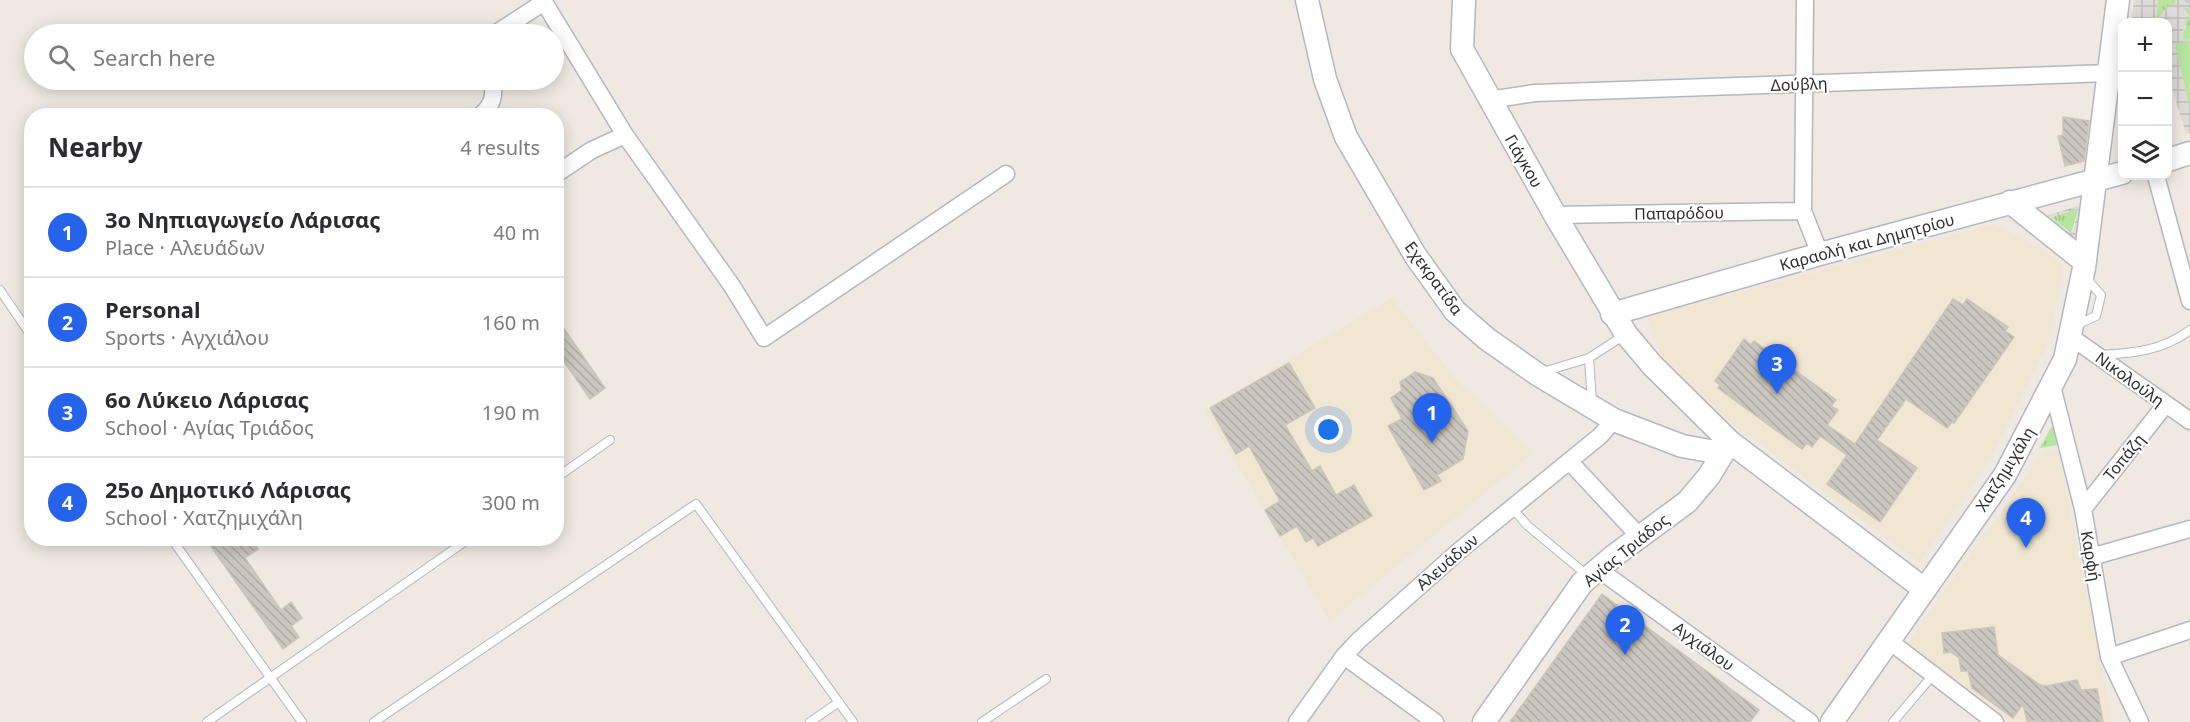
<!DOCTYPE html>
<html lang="en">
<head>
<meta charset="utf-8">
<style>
	:root { --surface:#fff; --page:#f7f7f7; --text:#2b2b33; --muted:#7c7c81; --line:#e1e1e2; --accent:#2563eb }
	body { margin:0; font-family:"Noto Sans",sans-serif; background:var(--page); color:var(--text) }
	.controls { position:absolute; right:18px; top:18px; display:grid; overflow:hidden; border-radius:12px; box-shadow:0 3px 15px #0003 }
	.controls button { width:54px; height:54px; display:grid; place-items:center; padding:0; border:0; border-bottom:2px solid var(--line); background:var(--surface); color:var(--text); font:30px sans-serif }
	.you { position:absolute; left:1329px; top:430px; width:21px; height:21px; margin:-15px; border:4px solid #fff; border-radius:50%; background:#1a73e8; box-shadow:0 0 0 9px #1a73e833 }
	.badge { display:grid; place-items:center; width:39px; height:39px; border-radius:50%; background:var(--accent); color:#fff; font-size:20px; font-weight:700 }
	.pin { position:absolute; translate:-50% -50px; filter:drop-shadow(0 2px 3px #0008) }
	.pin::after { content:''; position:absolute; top:32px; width:21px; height:18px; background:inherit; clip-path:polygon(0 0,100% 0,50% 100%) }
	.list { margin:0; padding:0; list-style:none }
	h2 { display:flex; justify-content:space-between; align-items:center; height:78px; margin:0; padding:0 24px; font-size:26px }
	h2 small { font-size:20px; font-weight:400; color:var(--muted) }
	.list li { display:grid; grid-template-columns:39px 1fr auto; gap:18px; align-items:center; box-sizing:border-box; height:90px; padding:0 24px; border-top:2px solid var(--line) }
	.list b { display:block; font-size:22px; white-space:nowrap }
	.list p { margin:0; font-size:20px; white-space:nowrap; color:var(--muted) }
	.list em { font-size:20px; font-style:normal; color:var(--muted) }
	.icon { flex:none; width:33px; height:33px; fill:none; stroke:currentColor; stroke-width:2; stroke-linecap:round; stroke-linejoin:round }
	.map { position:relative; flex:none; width:2190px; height:722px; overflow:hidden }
	.search { position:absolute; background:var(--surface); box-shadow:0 3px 15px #0003; left:24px; top:24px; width:540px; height:66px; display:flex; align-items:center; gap:15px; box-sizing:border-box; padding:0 21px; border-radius:33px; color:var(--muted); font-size:22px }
	.panel { position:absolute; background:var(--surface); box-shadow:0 3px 15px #0003; left:24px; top:108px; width:540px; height:438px; border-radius:24px }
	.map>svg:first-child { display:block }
	.education { fill:#f0e6d1 }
	.grass { fill:url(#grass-tufts) }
	.park { fill:#b6e59e }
	.plaza { fill:url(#plaza-grid); fill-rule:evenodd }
	.building { fill:url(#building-back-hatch); stroke:#cbc5ba; stroke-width:1.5 }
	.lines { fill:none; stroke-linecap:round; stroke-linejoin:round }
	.lane-casing { stroke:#b4b7c1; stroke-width:10 }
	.street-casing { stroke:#b4b7c1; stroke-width:19 }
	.secondary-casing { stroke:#b4b7c1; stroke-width:25 }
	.path { stroke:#c9c9c9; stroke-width:3; stroke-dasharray:4.5 3; stroke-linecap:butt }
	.lane { stroke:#fff; stroke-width:8 }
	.street { stroke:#fff; stroke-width:16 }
	.secondary { stroke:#fff; stroke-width:22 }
	.labels { text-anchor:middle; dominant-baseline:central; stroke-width:4.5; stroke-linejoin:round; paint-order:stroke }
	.street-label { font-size:16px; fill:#2e2e2e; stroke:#fff }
</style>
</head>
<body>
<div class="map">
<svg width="2190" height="722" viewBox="0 0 2190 722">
	<defs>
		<pattern id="grass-tufts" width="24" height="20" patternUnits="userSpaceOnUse" patternTransform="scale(1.5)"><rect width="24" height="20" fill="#b6e59e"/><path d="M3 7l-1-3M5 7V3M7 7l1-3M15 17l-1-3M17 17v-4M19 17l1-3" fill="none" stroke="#9dc588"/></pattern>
		<pattern id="plaza-grid" width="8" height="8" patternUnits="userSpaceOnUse" patternTransform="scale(1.5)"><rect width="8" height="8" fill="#dfdcd8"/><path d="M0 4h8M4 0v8" fill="none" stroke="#c0bdba"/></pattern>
		<pattern id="building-back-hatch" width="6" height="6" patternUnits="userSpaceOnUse" patternTransform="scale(1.5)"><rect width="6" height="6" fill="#cbc7bf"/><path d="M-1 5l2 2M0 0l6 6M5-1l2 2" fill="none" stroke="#afaba4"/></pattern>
	</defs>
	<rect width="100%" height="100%" fill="#efe9e1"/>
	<path class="education" d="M1994 224 2038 246 2059 261 2063 269 2049 342 1987 464 1920 563 1726 419 1661 355 1647 317Z
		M1392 298 1456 380 1533 453 1330 621 1205 410Z
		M2058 450 2112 722H2010L1907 644 2043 452Z"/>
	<path class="grass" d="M2158 0H2175V5L2165 9 2156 22Z
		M2182 6 2190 9V39L2183 41 2182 34 2186 27Z
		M2075 209 2078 211 2071 233 2051 217Z
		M2051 427 2056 429 2059 445 2040 448Z"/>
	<path class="park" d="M2190 41V102H2188L2175 44Z"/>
	<path class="plaza" d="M2134 0H2158L2156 22H2131Z
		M2175 0H2190V9L2182 7 2189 14 2182 34 2183 40 2190 39V41L2175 44 2188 102H2190V133L2186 134 2171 85 2168 83V22H2156L2168 5 2175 4Z
		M2078 206 2081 207 2075 238 2045 216ZM2076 209 2078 211 2073 232 2070 233 2051 218Z"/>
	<path class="building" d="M2063 117 2089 121 2084 161 2065 166 2058 136 2063 135Z
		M1953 299 1963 305 1967 299 2008 327 2005 331 2014 337 1954 423 1952 422 1947 428 1906 399 1877 440 1917 468 1880 522 1827 484 1847 455 1820 436 1812 447 1807 443 1802 449 1718 388 1720 385 1715 381 1744 339 1751 345 1754 341 1836 400 1831 406 1838 410 1827 425 1855 444Z
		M556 317 605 388 590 399 556 350Z
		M1289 363 1315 408 1285 425 1312 471 1320 466 1336 495 1354 485 1372 516 1318 546 1313 538 1306 542 1297 526 1280 536 1265 510 1280 501 1249 446 1236 454 1210 408Z
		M1415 372 1433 378 1468 431 1463 459 1437 475 1441 481 1424 490 1388 426 1402 419 1391 398 1402 390 1400 382Z
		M205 538H250L258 549 245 558 281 610 291 602 302 618 291 626 299 637 283 649Z
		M1602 594 1759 710 1750 722H1510Z
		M1994 627 1998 655 2040 685 2047 686 2077 680 2081 690 2097 689 2103 722 2027 721 2023 704 2013 718 1972 688 1968 671H1961L1959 658 1951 652 1944 653 1942 633Z"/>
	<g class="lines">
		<g class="lane-casing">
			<path id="lane" d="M0 290 32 337
				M2074 326 2096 316 2101 295 2086 278
				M2100 355C2134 353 2162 351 2190 330
				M1589 358 1592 403
				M1543 372 1589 358 1626 334
				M556 478 610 440
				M1512 508 1528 526 1587 575
				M171 538 302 722
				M207 722 470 538
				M374 722 696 504 853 722
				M810 722 839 702
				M982 722 1046 679
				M1893 722 1933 675"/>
		</g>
		<g class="street-casing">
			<path id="street" d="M1805 0 1803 211 1820 254
				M495 34 544 2 625 135 732 286 764 338 1006 174
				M1489 100 1535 93 2110 73
				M480 116C493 105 495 96 492 80
				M556 174 592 150 625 135
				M2156 176 2190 301
				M1555 215 1803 211
				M2071 337 2190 421
				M2052 386 2083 509 2109 657 2140 722
				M1569 461 1640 537
				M2083 509 2166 404
				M2091 557 2190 529
				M1598 569 1810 722
				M1888 640 1995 722
				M1344 656 1435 722
				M2109 657 2190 630
				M1297 722 1344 656 1358 641 1459 551 1600 436 1614 420"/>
		</g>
		<g class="secondary-casing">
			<path id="secondary" d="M1307 0 1325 79 1346 137 1415 255 1455 311 1487 339 1537 374 1614 420 1682 446 1721 453
				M1464 0 1462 49 1555 215 1626 334 1652 365 1730 442 1924 589
				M2168 160 2190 153
				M2010 202 2085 262
				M1612 314 1820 254 2122 173
				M1484 722 1582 583 1615 555 1687 502 1709 476 1729 443
				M1832 722 2005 475 2065 359 2084 268 2118 0"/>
		</g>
		<path class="path" d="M2185 0 2190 2"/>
		<use href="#lane" class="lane"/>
		<use href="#street" class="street"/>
		<use href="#secondary" class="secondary"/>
	</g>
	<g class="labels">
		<g class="street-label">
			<text transform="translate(1799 84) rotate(-2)">Δούβλη</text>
			<text transform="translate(1524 161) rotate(60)">Γιάγκου</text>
			<text transform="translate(1679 213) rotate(-1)">Παπαρόδου</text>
			<text transform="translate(1867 242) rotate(-15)">Καραολή και Δημητρίου</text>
			<text transform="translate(1434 278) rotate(54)">Εχεκρατίδα</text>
			<text transform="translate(2130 379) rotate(36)">Νικολούλη</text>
			<text transform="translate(2124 457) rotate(-51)">Τοπάζη</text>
			<text transform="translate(2005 469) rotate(-58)">Χατζημιχάλη</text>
			<text transform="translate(1626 550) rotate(-39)">Αγίας Τριάδος</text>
			<text transform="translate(2091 556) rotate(80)">Καρφή</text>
			<text transform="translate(1447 562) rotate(-41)">Αλευάδων</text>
			<text transform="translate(1704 646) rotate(36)">Αγχιάλου</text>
		</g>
	</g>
</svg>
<div class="controls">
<button>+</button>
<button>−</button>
<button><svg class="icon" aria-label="layers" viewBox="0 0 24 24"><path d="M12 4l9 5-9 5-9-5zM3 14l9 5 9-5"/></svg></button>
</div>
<div class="you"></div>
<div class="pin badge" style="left:1432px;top:443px">1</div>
<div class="pin badge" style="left:1625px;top:655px">2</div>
<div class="pin badge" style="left:1777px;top:394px">3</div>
<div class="pin badge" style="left:2026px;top:548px">4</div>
<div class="search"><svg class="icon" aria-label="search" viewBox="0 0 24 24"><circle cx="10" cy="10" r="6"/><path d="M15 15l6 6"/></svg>Search here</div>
<section class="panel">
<h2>Nearby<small>4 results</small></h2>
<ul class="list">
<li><span class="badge">1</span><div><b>3o Νηπιαγωγείο Λάρισας</b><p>Place · Αλευάδων</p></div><em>40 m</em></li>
<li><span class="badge">2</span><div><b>Personal</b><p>Sports · Αγχιάλου</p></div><em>160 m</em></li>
<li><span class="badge">3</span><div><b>6ο Λύκειο Λάρισας</b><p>School · Αγίας Τριάδος</p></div><em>190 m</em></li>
<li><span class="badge">4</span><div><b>25ο Δημοτικό Λάρισας</b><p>School · Χατζημιχάλη</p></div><em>300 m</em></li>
</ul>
</section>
</div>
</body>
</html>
